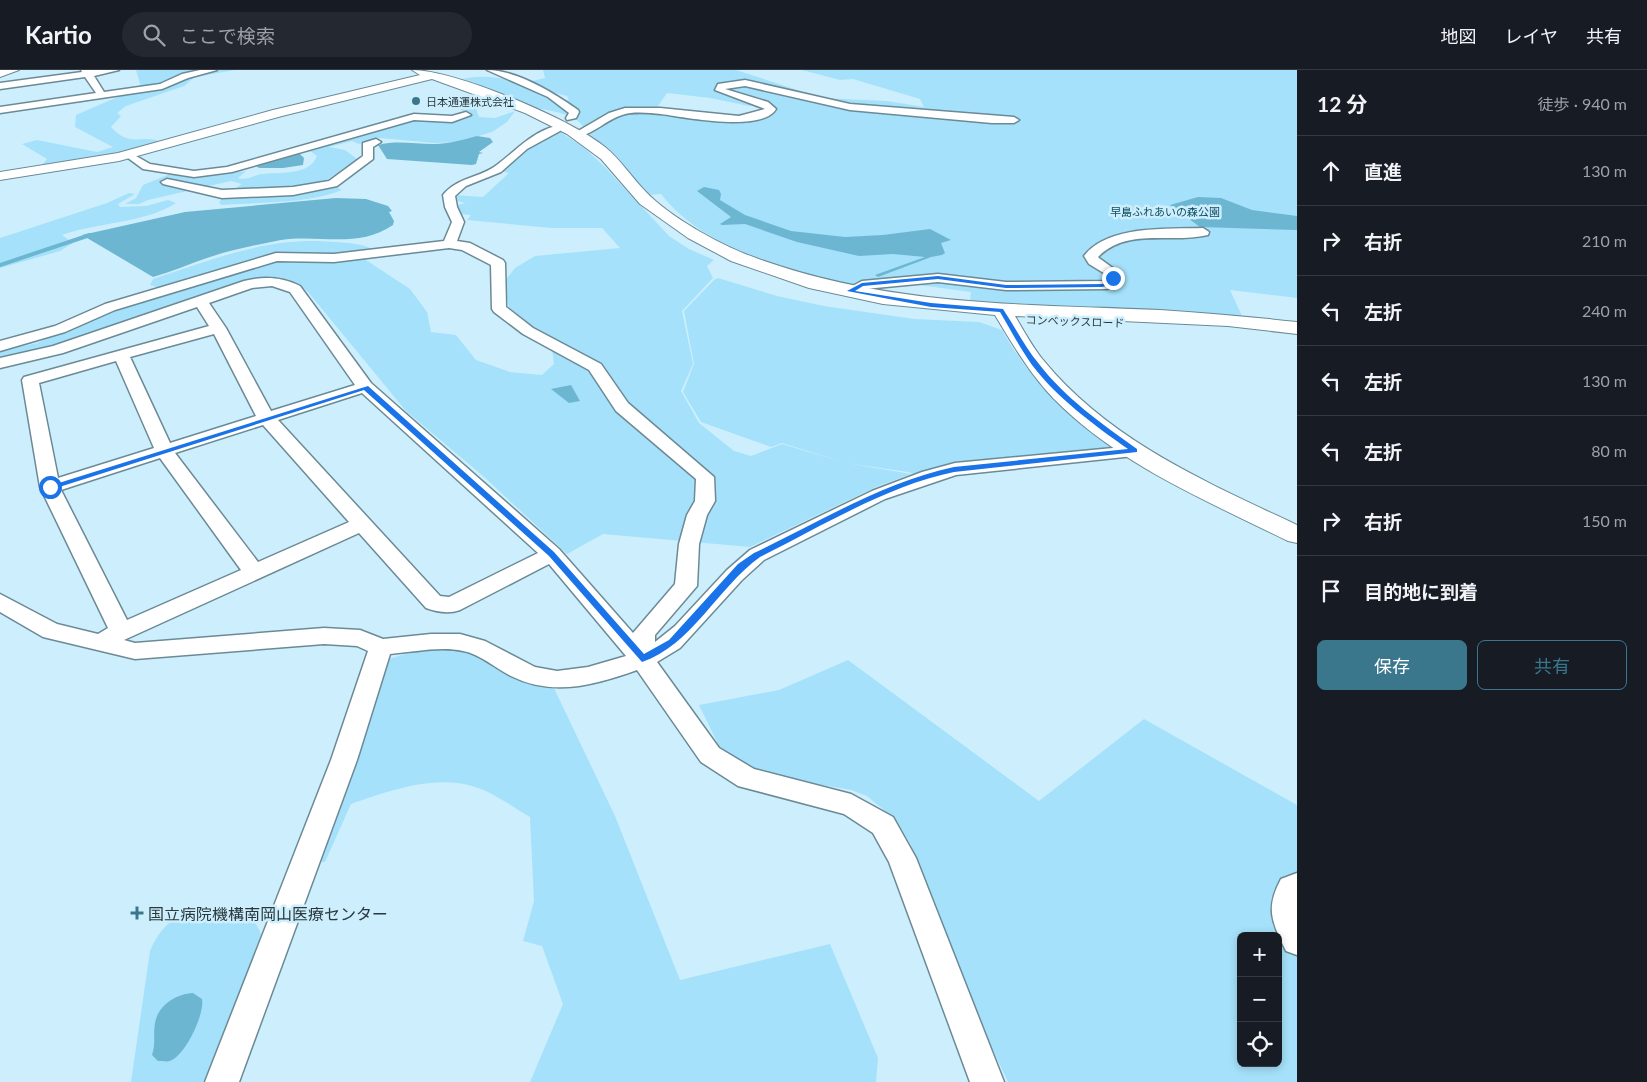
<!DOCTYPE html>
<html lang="ja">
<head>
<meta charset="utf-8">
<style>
	:root { --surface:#171b24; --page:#242831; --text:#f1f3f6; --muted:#9ea1a6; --line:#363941; --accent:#3a778d }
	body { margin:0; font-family:Lato,"Noto Sans JP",sans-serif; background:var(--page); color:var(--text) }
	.controls { position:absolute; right:15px; bottom:15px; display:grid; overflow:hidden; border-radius:8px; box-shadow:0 2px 8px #0003 }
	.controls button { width:45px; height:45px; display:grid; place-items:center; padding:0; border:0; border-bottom:1px solid var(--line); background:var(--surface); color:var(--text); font:25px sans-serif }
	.stop { position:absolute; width:15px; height:15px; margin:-11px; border:4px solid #1a73e8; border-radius:50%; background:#fff }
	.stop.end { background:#1a73e8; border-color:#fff; box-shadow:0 1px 5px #0008 }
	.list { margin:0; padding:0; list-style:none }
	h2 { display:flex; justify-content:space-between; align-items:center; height:65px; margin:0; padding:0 20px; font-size:21px }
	h2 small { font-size:16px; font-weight:400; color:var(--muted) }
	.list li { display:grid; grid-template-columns:32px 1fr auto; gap:15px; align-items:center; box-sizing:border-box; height:70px; padding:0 20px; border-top:1px solid var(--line) }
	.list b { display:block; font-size:19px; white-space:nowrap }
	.list em { font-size:16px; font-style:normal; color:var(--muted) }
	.actions { display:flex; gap:10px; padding:15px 20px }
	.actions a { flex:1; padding:11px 0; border:1px solid var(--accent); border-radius:8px; text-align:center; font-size:18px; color:var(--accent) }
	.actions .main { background:var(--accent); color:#fff }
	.icon { flex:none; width:28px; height:28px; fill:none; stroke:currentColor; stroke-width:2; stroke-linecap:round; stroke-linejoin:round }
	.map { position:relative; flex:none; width:1297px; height:1012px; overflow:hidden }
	header { display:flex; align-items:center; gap:30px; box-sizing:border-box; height:70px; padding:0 25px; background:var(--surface); border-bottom:1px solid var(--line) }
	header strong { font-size:24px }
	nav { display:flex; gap:28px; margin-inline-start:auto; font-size:18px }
	.search { width:350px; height:45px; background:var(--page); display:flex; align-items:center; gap:12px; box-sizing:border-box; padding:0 18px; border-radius:28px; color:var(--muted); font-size:19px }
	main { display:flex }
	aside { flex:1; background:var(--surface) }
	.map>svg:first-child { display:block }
	.green { fill:#a5e1fa; fill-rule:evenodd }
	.water { fill:#6db6d2 }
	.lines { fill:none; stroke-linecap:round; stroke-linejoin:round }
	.stream { stroke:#6db6d2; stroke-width:4 }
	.minor-casing { stroke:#6b8a96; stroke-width:3 }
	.tertiary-casing { stroke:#6b8a96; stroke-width:2 }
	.minor { fill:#fff; fill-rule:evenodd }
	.tertiary { fill:#fff; fill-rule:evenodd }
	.route { fill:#1a73e8 }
	.poi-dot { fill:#3a778d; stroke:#cdeffd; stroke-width:2 }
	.labels { text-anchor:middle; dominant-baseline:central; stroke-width:5; stroke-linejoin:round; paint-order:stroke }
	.far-poi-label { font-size:11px; fill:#2a383d; stroke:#cdeffd; text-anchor:start }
	.far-park-label { font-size:11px; fill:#0f4d61; stroke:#cdeffd }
	.far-street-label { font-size:11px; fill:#2a383d; stroke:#cdeffd }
	.near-poi-label { font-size:16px; fill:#2a383d; stroke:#cdeffd; text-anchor:start }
</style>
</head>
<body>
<header>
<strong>Kartio</strong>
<div class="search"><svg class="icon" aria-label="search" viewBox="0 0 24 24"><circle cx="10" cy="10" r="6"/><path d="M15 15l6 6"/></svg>ここで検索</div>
<nav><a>地図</a><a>レイヤ</a><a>共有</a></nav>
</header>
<main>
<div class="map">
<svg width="1297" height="1012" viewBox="0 0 1297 1012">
	<rect width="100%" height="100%" fill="#cdeffd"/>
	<path class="green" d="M136 0H235L195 7 184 16 126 36 117 43 121 46 111 57C131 79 141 63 161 72 121 83 83 92 42 95L47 89 22 74 37 70 97 82 113 77 75 57 76 45 141 17Z
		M543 0H736L822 28 887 31 924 37 920 29 853 9 840 10 802 0H1297V228L1230 220 1242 246 970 232 971 222 919 215 874 216 868 219C799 203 707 183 661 124L647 125 586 65 611 48 632 43 733 50 737 44 757 41 761 37 755 35 749 36 710 28 667 23 656 39C641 37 623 37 608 44 598 48 595 55 584 58 576 42 543 40 527 36 503 29 480 19 457 11 486 0 532 12 555 33L569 30 567 26 544 20 532 11 545 8Z
		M474 32 477 36V42L479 47 495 48 515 41 507 52 492 62 459 72 434 73 380 68 359 74 352 71 329 77 345 80 357 89 325 111 342 120C308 134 259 132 222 135L219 133 223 126 242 114 231 111 148 130 139 134H125L136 128 143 115 170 104 208 106 246 101 238 108C247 111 253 105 262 104 278 102 310 106 317 86L310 81 311 76 412 48 453 50 466 47 467 43 459 39Z
		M557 60 582 76 604 96 669 166 689 179 714 190 707 196 713 208 682 241 693 294 681 321 699 353 734 381 751 386 782 374 846 393 911 404 876 417 750 477 603 464 567 484 483 406 406 341 308 222C284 201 266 206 237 214L53 277 0 289V281L37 273 160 218 150 215 153 209C214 189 268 166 335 172 347 173 361 173 372 179L366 190 410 219 427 242 431 262 456 265 476 290 510 302 542 305 554 294 551 271 509 238 504 212 515 198 535 186 620 178 602 158H551L467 150 471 145 459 144 455 136 465 133 455 130 454 125 483 127 509 103 499 101 529 76 544 72 542 70Z
		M129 123 135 124 118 134 120 137 146 136 168 130 176 133C143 154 98 152 62 165L73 173 60 181 0 198V168L107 133Z
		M718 208 777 226 824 236 914 249 979 252 1002 260C1029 310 1070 346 1116 378L947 397 914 404 908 402 846 393 782 373 771 377 701 352 683 322 694 294 684 241 714 210Z
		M445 578 462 580 552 614 615 746 680 910 830 874 878 988 876 1012H530L563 934 542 876 523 871 534 831 530 747C513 737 494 723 475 717 435 704 389 721 351 734L325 792H315L389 589 415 581Z
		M848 590 1039 731 1144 649 1297 735V1012H1008L986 965 910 773 897 751 867 726 851 720 787 709 757 700 720 678 699 635 779 620ZM1241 866H1278V993H1241Z
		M222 837C247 842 257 848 264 873L213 1003 202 1012H131L150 881C165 846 187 839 222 837Z"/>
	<path class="water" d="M477 66 490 68 493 72 479 82 483 83 479 84 476 94 472 95 387 89 378 75C397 70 414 74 434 74 449 74 462 70 477 66Z
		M299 83 304 88 303 95 283 98H259L256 96Z
		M704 117 719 120 721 124 720 130 745 145 791 161 845 167 883 165 930 159 951 170 941 173 945 183 942 185 931 187 878 207 875 205 925 187 893 184 859 186 797 172 745 154 722 155 720 154 731 147 697 121Z
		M1198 127 1221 128 1252 140 1297 146V160L1200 157 1170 135Z
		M336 128 366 129 388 136 392 141 389 142 394 151 393 155C358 179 319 164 281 170 256 175 230 180 207 188 189 194 171 202 153 207L82 165 185 142Z
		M571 315 580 331 569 333 551 319Z
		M193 923 202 929C205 944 185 986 170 991 167 992 161 991 158 991L152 985C156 973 153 965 155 953 158 935 176 924 193 923Z"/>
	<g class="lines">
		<path class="stream" d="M0 195 90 165"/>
		<g class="minor-casing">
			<path id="minor" d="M81 0H119L94 6 104 22 160 14 182 4 200 0H217L188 8 162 19 0 43V37L96 23 85 7 0 19V13L82 2Z
				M487 0C516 0 554 23 578 40L579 42 576 48 567 50 566 48 569 43 548 27Z
				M745 10 850 34 1014 47 1019 50 1014 53H992L850 40 745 16 725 19 768 32 776 39C762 63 684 47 661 44 649 43 634 41 622 45 606 50 595 63 578 67L573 64 609 43 625 38H660L739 46 765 39 715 20 718 14Z
				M466 42 471 45 452 52 414 50 232 102 194 107 143 99 124 85 129 82 150 94 194 101 227 97 414 44 452 46Z
				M556 56 560 57V61L527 79 501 102 466 116 455 126 457 137 464 152 457 171 470 173 503 190 505 193 506 237 533 258 601 294 628 333 714 407 715 431 707 445 699 474 697 516 655 565V572L675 556 727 500 750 480 872 421 922 402 955 393 1134 376 1140 377 1143 381 1140 385 1134 386 956 405 885 429 764 490 742 510 680 578 657 592 719 678 754 699 851 724 893 747 916 788 1004 1012H970L889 792 873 763 844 744 738 716 701 692 637 600C595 615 553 627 511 606 495 598 480 584 463 581 440 576 414 582 390 584L357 690 239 1012H205L331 690 368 581 357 576 324 574 135 589 43 567 0 542V524L57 554 98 564 108 558 40 417 22 310 24 307 209 256 197 237 63 283 0 298V288L53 276 244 211C264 206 282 207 300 216L371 313 559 479 633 563 675 514 679 474 687 445 695 431 696 409 616 341 589 300 523 264 494 242 492 239 491 195 462 180 449 178 334 192 277 191 115 240 65 262 0 281V271L55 256 105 234 276 183 334 184 444 171 452 152 445 137 443 125C457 108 477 108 494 97 514 83 531 62 556 56ZM272 216 290 222 355 315 271 341 226 258 209 233 252 218ZM214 264 256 346 170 373 130 287ZM116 291 154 378 58 408 39 313ZM362 323 538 483 449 527 440 526 278 350ZM263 355 349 452 258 492 175 383ZM160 388 241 500 127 550 61 420ZM359 463 426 538C437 542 449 544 460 540L549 494 626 586 588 597 557 601 535 597 485 571 460 564H431L383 569 360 560 324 558 135 573 124 570Z
				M376 69 381 72 373 77V89L337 116 293 125 222 128 163 114 161 112 167 109 222 120 293 117 329 111 363 86V73Z
				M1203 158 1209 162 1208 165C1172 174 1127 157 1098 187L1099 188 1121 204 1116 215 1107 219 1006 220 938 212 865 219 850 225 843 221 862 211 938 204 1006 212 1104 211 1107 205 1089 194 1084 186C1107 155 1168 159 1203 158Z
				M1297 803V885L1286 881C1272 852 1265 839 1281 809Z"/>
		</g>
		<g class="tertiary-casing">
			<path id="tertiary" d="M0 0H19L0 7Z
				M412 0C455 0 571 49 605 77 621 90 632 108 646 122 671 148 722 176 756 188 888 236 1021 234 1160 240 1206 243 1251 247 1297 252V264L1228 256 1015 246C1024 261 1033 278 1044 291 1110 371 1206 412 1297 455V473L1288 471C1207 431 1118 394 1054 329 1030 304 1013 275 995 245L883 234 809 218 731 191 688 168 640 134 601 89 567 64 525 43 432 9 282 46 119 91 0 110V102L118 83 273 40 420 5Z"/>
		</g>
		<use href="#minor" class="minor"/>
		<use href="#tertiary" class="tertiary"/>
	</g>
	<path class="route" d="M938 206 1006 215 1102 214 1109 211 1111 206H1115L1113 214 1102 217 1006 218 938 209 863 216 855 221 931 233 1003 239C1015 257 1025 277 1039 294 1065 328 1102 354 1137 379V382L954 402C889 415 820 457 760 487 719 516 691 576 642 592L549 486 364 320 53 419 46 417 368 316 554 482 644 584 669 570 738 494 754 483C819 452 884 412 954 397L1128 379C1094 355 1057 328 1032 295 1020 278 1010 259 1000 242L931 237 847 221 862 213Z"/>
	<g class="poi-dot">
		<circle cx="416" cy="31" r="5"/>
		<path d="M134.5 835.5h5v5h5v5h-5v5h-5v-5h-5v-5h5z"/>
	</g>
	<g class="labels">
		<g class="far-poi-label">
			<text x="426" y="31">日本通運株式会社</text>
		</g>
		<g class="far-park-label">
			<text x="1165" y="141">早島ふれあいの森公園</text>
		</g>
		<g class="far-street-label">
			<text transform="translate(1075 251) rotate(2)">コンベックスロード</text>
		</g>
		<g class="near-poi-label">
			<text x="148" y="843">国立病院機構南岡山医療センター</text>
		</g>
	</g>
</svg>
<div class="controls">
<button>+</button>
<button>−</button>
<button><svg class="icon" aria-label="locate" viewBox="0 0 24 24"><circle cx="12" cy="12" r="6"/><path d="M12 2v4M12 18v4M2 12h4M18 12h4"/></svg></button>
</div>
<div class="stop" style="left:50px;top:417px"></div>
<div class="stop end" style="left:1113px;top:208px"></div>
</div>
<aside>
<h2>12 分<small>徒歩 · 940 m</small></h2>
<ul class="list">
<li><svg class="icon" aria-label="ahead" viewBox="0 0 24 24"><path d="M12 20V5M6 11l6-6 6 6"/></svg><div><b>直進</b></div><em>130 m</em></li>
<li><svg class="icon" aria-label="right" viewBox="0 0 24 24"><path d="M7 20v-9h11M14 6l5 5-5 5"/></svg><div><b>右折</b></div><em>210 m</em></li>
<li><svg class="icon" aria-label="left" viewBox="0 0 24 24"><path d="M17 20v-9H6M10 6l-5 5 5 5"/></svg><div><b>左折</b></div><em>240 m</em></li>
<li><svg class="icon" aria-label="left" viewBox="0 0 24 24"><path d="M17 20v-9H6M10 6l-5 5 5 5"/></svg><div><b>左折</b></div><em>130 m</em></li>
<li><svg class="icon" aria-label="left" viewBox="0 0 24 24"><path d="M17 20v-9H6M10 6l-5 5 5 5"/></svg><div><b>左折</b></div><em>80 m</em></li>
<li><svg class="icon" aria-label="right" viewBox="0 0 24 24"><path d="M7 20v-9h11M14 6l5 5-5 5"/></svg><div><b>右折</b></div><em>150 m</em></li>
<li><svg class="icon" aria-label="arrive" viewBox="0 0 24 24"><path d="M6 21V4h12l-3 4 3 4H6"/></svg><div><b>目的地に到着</b></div></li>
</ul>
<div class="actions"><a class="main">保存</a><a>共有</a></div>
</aside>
</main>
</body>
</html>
